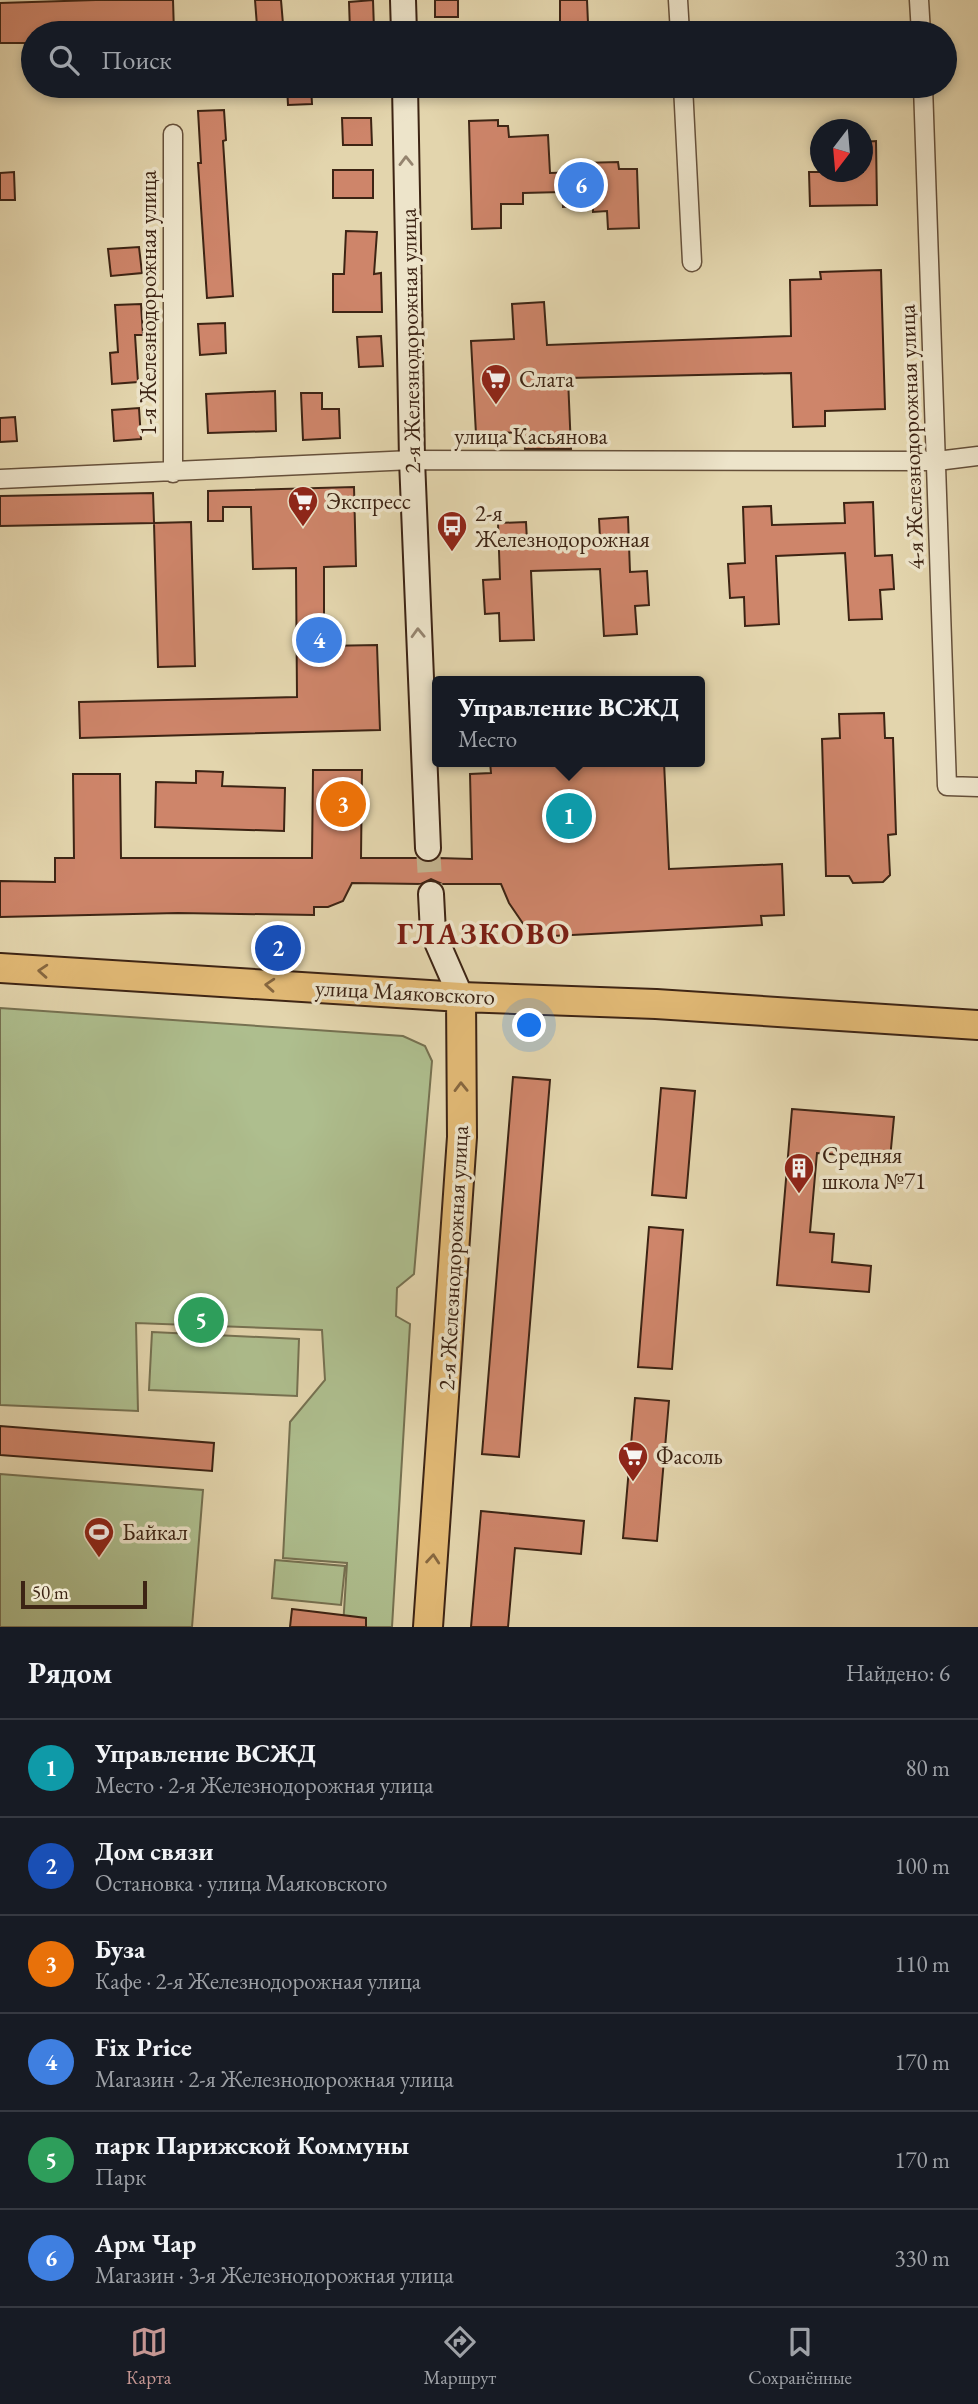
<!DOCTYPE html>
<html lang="ru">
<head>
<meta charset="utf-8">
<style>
	:root { --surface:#171b24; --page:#20242c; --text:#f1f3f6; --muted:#9ea1a6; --line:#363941; --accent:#c59692 }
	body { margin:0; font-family:"EB Garamond",serif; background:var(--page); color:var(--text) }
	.compass { position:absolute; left:810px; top:119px; width:63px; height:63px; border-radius:50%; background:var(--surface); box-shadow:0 4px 10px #0003; rotate:196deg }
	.scale { position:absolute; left:21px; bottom:18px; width:126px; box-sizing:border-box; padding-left:7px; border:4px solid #3d2414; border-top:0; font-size:19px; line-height:24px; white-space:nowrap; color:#3d2414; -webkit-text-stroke:5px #ede4ca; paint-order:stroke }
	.you { position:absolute; left:530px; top:1026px; width:24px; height:24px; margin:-18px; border:5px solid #fff; border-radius:50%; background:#1a73e8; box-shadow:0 0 0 10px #1a73e833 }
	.badge { display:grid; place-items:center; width:46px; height:46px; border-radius:50%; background:var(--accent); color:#fff; font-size:23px; font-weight:700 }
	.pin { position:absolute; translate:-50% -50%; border:4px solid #fff; box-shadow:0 2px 7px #0006 }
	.popup { position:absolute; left:432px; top:676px; width:273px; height:91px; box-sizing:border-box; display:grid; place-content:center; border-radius:7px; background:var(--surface); filter:drop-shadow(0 2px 5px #0005); font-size:23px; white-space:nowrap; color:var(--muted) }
	.popup b { font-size:26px; color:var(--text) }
	.popup::after { content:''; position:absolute; left:50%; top:100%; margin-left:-14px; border:14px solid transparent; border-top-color:var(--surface) }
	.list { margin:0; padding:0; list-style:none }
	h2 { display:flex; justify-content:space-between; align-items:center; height:91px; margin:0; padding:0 28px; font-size:30px }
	h2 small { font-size:23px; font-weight:400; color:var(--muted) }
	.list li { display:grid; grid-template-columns:46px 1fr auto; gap:21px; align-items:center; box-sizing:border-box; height:98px; padding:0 28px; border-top:2px solid var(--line) }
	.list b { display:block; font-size:26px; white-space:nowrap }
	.list p { margin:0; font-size:23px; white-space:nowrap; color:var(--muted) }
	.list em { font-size:23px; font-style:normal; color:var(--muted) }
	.icon { flex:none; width:38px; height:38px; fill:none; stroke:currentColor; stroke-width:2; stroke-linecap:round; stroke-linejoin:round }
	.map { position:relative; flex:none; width:978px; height:1627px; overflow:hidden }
	.search { position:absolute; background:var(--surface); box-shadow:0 4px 10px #0003; left:21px; right:21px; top:21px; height:77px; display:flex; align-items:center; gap:18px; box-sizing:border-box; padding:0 24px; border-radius:38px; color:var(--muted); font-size:26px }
	.sheet { height:679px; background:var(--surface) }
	nav { display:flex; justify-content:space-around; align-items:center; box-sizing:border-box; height:98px; border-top:2px solid var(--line); background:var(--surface); font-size:19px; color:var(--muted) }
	nav a { display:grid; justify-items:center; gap:4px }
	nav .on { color:var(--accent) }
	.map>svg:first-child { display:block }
	.green { fill:#aebe8e; stroke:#767151; stroke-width:2 }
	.building { fill:#ce856a; stroke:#3d2414; stroke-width:2 }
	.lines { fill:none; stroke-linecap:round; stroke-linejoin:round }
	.secondary-tunnel { stroke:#c2b28e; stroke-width:24; stroke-dasharray:24 12; stroke-linecap:butt }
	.street-casing { stroke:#66503a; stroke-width:21 }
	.secondary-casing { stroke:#3d2414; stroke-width:28 }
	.primary-casing { stroke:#3d2414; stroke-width:32 }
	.street { stroke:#ede4ca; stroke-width:18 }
	.secondary { stroke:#ede4ca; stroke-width:24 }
	.primary { stroke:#e2ba76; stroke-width:28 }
	.oneway { stroke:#95846f }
	.oneway2 { stroke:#876840 }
	.labels { text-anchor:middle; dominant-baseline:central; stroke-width:7; stroke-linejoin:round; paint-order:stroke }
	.street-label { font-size:23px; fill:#3d2414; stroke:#ede4ca }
	.poi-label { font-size:23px; fill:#3d2414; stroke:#ede4ca; text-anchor:start }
	.district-label { font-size:30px; font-weight:bold; letter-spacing:2px; fill:#7a1f14; stroke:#ede4ca }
</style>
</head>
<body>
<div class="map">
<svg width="978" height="1627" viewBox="0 0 978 1627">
	<rect width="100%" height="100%" fill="#e3d5ad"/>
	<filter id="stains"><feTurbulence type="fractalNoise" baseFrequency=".00286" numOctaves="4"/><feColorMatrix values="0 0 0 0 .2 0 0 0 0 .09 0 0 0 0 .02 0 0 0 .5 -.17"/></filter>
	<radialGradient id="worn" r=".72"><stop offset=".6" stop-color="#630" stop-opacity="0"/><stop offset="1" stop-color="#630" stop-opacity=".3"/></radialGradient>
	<path class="green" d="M0 1008 403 1036 425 1046 432 1061 414 1274 397 1288 396 1316 410 1324 392 1627H343L347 1563 283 1558 290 1422 325 1380 322 1330 136 1323 138 1411 0 1405Z
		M152 1332 299 1339 297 1396 149 1390Z
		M0 1474 203 1490 192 1627H0Z
		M275 1560 345 1566 341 1605 272 1598Z"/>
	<path class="building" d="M96 0H173L174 33H33V43H0V3Z
		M255 0H281L283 24 257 26Z
		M373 0 374 30 350 31 349 2Z
		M435 0H458V17H435Z
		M560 0H587L588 23H560Z
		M287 86H311L312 104 288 105Z
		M224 110 226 140 223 141 233 296 207 298 198 163H201L198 111Z
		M342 118H371L372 145H343Z
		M498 120V126H508L509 137 548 135 550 173 582 172 581 163 618 162 619 169H637L639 228 608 229 607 211 593 212V205L563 207 562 192 523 193V204H501V228L472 229 469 121Z
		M876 141 877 205 810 206 809 172H863V142Z
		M333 170H373V198H333Z
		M14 172 15 200H0V173Z
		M346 231 377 232 374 274 381 273 382 312H333V274H344Z
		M139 247 142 273 111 276 108 249Z
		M881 270 885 409 825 411V426L793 427 791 373 568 378 571 449H525L524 432 476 434 471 341 514 339 512 304 544 302 547 345 791 336 790 280 821 279 820 272Z
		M141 304 143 335H135L138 382 112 384 110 353 118 352 115 305Z
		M225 323 226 353 200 355 198 324Z
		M381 336 383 366 359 367 357 337Z
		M275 391 276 431 208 433 206 394Z
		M301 393H322V409H339L340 438 303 440Z
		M139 408 141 439 114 441 112 410Z
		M15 417 17 441 0 442V418Z
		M354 487 356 566 324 567V646L377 645 380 730 80 738 79 702 297 697 296 568 253 569 251 507H223V521H208V491Z
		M153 493 154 523 0 526V496Z
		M873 502 875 556 892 555 894 589 880 590 882 619 849 620 845 553 776 556 779 624 745 626 744 597 730 598 728 564 745 563 743 507 771 506 772 525 845 523 844 503Z
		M628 517 630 572 647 571 649 605 635 606 637 634 604 636 600 569 531 571 534 640 500 641 499 613 485 614 483 580 500 579 498 523 526 522 527 541 600 538 599 519Z
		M191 522 195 666 158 667 154 523Z
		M884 713 885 738H893L896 834 888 835 890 875 883 882 853 883 849 876H826L822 739 840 738 839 714Z
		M490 762H664L669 869 782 864 784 915 761 916 762 925 553 936 526 928 509 903 501 884H442L431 879 421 884 352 883 343 901 328 907H314V915L178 913 0 917V881L55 882V858H74L73 774H120L121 858H312L313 770H362L361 858H418L428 863 438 858 472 859 470 774 491 773Z
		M196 771 223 772 222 786 285 788 284 831 155 827 156 782 196 783Z
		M513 1077 550 1080 519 1457 482 1454Z
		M661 1088 695 1091 686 1198 652 1195Z
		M792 1109 894 1117 890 1159 817 1153 810 1232 834 1234 832 1262 871 1266 869 1292 777 1285Z
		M649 1227 683 1230 672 1369 638 1367Z
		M635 1398 669 1401 657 1541 623 1538Z
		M0 1426 214 1443 212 1471 0 1455Z
		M481 1511 584 1521 581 1554 515 1548 508 1627H471Z
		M292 1609 366 1618V1627H290Z"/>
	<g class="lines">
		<path class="secondary-tunnel" d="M428 848 431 894"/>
		<g class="street-casing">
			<path id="street" d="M678 0 680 33
				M919 0 921 33
				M683 86 692 262
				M923 86 947 786 978 787
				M173 473V134
				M0 479 412 460 937 461 978 456"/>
		</g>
		<g class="secondary-casing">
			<path id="secondary" d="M403 0 404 33
				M405 86 412 460 428 848
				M431 894 433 933 461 997"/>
		</g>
		<g class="primary-casing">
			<path id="primary" d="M0 968 461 997 656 1004 978 1025
				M428 1627 462 1137 461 997"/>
		</g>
		<use href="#street" class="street"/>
		<use href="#secondary" class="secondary"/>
		<use href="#primary" class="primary"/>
	</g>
	<defs><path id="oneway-chevron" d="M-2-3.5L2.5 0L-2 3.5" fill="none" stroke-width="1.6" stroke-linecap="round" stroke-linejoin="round" transform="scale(1.75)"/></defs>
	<g class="oneway">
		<use href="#oneway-chevron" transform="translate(406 161) rotate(-91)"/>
		<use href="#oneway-chevron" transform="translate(418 633) rotate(-92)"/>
	</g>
	<g class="oneway2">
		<use href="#oneway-chevron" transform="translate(43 971) rotate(-176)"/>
		<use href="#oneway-chevron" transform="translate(270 985) rotate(-176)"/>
		<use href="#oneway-chevron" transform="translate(461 1087) rotate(-91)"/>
		<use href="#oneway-chevron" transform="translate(433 1559) rotate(-85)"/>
	</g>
	<defs>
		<g id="supermarket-pin" transform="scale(1.575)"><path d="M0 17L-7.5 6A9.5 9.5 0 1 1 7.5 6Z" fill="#8f2418" stroke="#ede4ca"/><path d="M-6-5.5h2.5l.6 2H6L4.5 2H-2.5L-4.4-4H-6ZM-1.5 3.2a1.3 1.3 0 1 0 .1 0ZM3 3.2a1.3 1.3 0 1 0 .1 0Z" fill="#fff"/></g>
		<g id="bus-pin" transform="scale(1.575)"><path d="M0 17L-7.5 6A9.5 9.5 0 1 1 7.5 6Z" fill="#8f2418" stroke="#ede4ca"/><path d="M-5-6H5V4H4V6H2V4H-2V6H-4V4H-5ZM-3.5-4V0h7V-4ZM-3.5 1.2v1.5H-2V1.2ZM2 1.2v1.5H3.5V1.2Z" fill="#fff"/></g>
		<g id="building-pin" transform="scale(1.575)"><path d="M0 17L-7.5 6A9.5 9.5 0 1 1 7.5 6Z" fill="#8f2418" stroke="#ede4ca"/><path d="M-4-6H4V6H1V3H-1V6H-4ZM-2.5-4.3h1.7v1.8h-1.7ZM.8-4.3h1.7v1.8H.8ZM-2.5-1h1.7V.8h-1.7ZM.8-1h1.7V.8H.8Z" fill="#fff"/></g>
		<g id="stadium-pin" transform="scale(1.575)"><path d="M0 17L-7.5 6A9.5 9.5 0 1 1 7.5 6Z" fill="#8f2418" stroke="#ede4ca"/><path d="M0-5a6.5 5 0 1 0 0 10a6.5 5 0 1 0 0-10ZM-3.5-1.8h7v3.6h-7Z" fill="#fff"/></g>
	</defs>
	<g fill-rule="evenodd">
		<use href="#supermarket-pin" x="496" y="379"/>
		<use href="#supermarket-pin" x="303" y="501"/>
		<use href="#bus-pin" x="452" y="526"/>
		<use href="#building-pin" x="799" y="1168"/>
		<use href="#supermarket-pin" x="633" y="1456"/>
		<use href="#stadium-pin" x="99" y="1532"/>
	</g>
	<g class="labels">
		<g class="street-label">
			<text transform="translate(148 303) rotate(-90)">1-я Железнодорожная улица</text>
			<text transform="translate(410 341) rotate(-91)">2-я Железнодорожная улица</text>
			<text x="531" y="436">улица Касьянова</text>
			<text transform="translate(911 437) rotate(-92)">4-я Железнодорожная улица</text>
			<text transform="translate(405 992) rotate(3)">улица Маяковского</text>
			<text transform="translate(453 1258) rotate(-87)">2-я Железнодорожная улица</text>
		</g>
		<g class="poi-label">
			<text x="519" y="379">Слата</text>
			<text x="326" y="501">Экспресс</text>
			<text x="475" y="513">2-я<tspan x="475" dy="26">Железнодорожная</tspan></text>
			<text x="822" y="1155">Средняя<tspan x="822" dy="26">школа №71</tspan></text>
			<text x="656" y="1456">Фасоль</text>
			<text x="122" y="1532">Байкал</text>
		</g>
		<g class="district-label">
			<text x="484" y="933">ГЛАЗКОВО</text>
		</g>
	</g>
	<rect width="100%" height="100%" filter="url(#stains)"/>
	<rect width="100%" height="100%" fill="url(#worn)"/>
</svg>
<svg class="compass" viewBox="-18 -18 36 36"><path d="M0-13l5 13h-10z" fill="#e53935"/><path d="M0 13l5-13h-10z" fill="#9ea1a6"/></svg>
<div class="scale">50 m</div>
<div class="you"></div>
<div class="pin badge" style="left:569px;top:816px;background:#0f9aa8">1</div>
<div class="popup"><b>Управление ВСЖД</b>Место</div>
<div class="pin badge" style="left:278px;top:948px;background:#1a4fb4">2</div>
<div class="pin badge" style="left:343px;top:804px;background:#e8710a">3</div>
<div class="pin badge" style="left:319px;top:640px;background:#3f7fe0">4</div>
<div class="pin badge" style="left:201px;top:1320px;background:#2e9e5b">5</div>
<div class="pin badge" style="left:581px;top:185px;background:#3f7fe0">6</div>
<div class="search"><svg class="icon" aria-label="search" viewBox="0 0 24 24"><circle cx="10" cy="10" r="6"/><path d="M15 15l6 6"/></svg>Поиск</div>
</div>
<section class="sheet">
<h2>Рядом<small>Найдено: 6</small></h2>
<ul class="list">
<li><span class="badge" style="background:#0f9aa8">1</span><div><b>Управление ВСЖД</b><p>Место · 2-я Железнодорожная улица</p></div><em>80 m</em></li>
<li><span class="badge" style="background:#1a4fb4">2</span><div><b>Дом связи</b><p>Остановка · улица Маяковского</p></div><em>100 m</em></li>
<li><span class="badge" style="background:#e8710a">3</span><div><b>Буза</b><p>Кафе · 2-я Железнодорожная улица</p></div><em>110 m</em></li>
<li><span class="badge" style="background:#3f7fe0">4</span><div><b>Fix Price</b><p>Магазин · 2-я Железнодорожная улица</p></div><em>170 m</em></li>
<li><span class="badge" style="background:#2e9e5b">5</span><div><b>парк Парижской Коммуны</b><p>Парк</p></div><em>170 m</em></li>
<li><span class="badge" style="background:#3f7fe0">6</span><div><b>Арм Чар</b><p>Магазин · 3-я Железнодорожная улица</p></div><em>330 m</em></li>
</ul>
</section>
<nav>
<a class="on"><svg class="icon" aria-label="map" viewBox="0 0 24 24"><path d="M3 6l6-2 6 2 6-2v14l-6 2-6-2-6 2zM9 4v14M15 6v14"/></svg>Карта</a>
<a><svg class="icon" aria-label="directions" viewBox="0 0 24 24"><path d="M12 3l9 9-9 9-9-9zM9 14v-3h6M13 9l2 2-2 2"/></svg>Маршрут</a>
<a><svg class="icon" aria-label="saved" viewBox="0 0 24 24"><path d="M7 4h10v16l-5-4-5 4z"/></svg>Сохранённые</a>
</nav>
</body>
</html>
